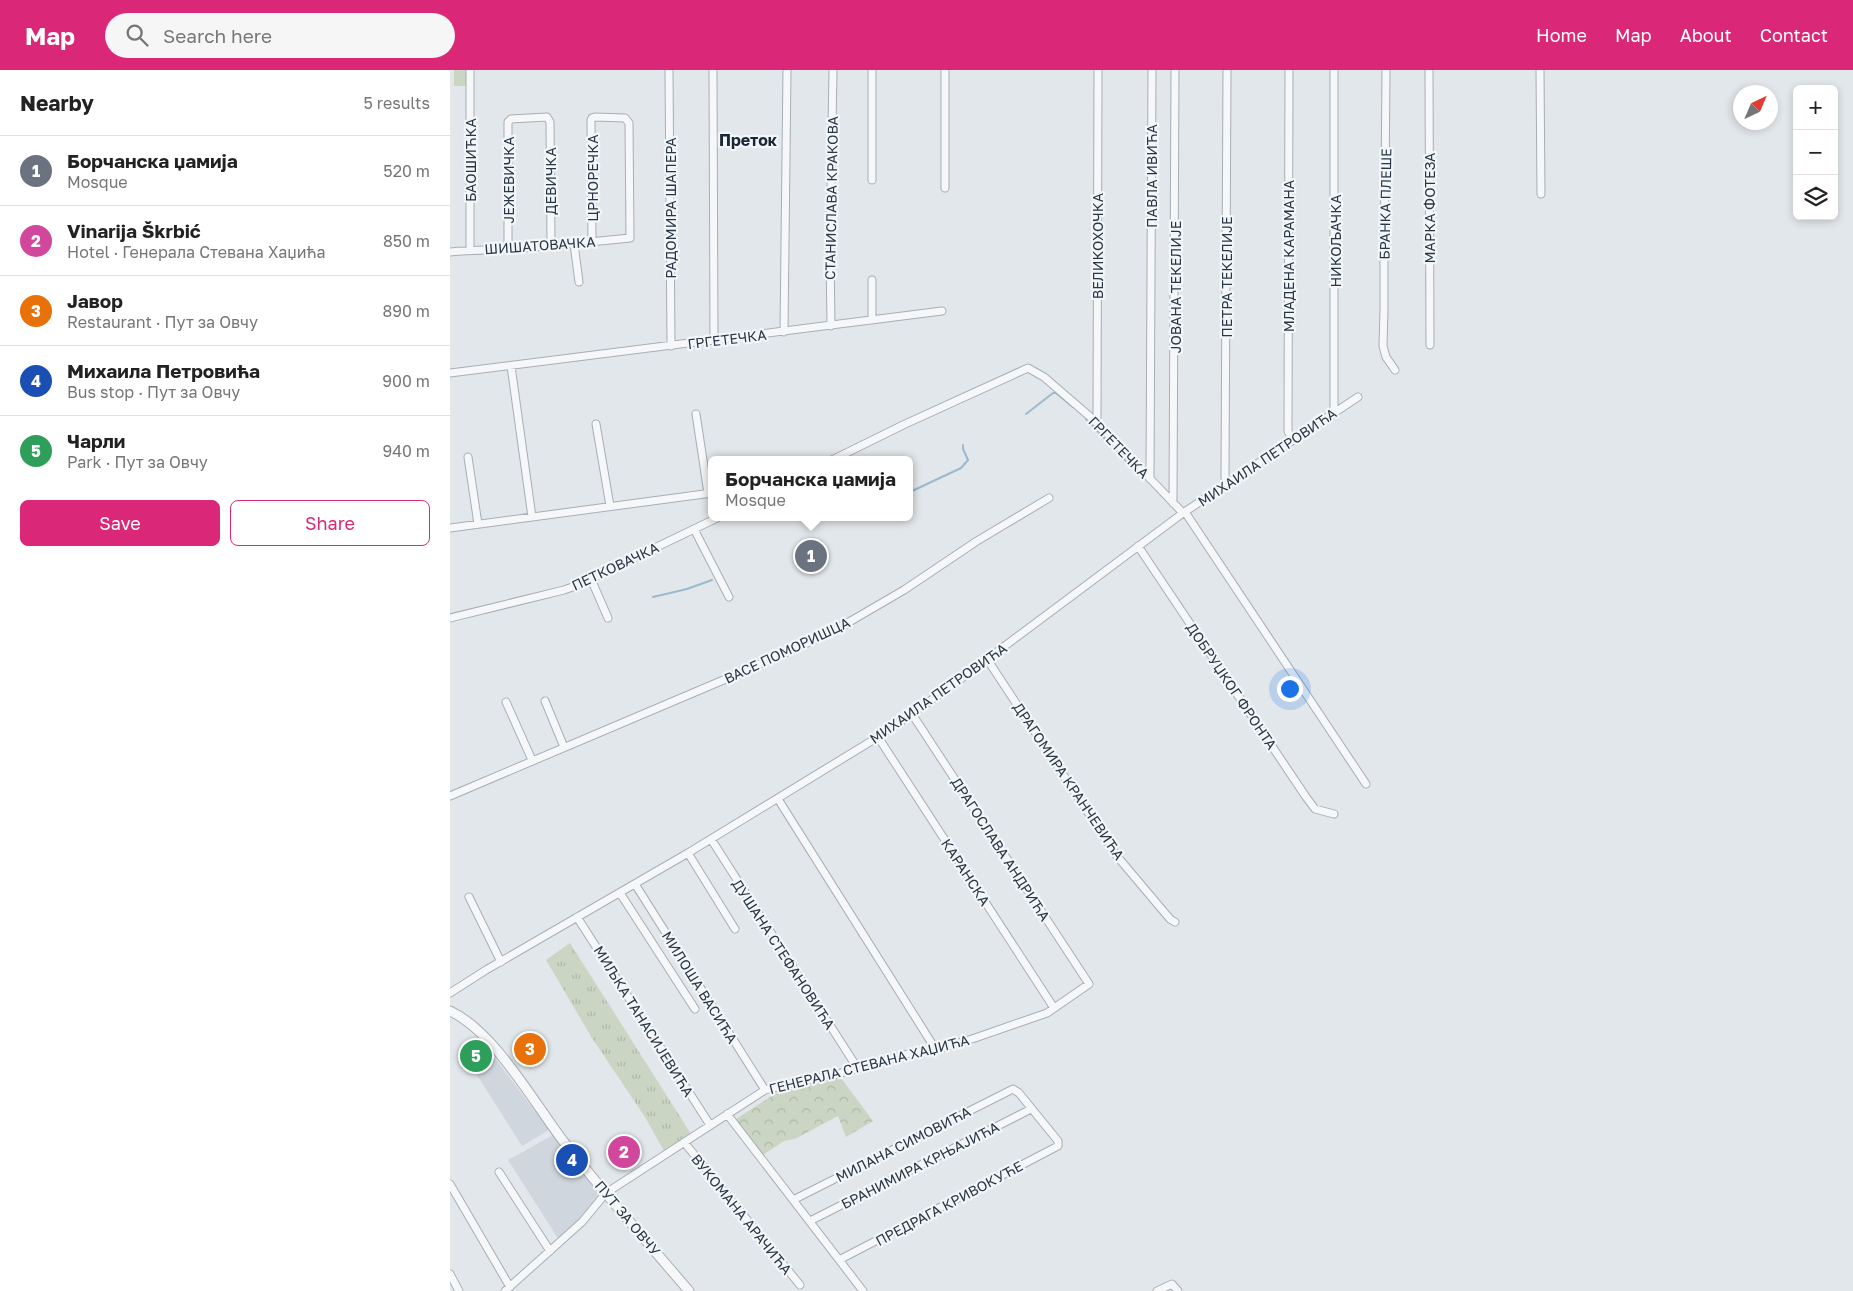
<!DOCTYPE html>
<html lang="en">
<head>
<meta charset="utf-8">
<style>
	:root { --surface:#fff; --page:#f6f6f6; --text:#222; --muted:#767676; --line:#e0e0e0; --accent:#db2777 }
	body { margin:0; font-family:"Golos Text",sans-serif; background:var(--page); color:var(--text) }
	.controls { position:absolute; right:15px; top:15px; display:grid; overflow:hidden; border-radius:8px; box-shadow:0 2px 8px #0003 }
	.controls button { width:45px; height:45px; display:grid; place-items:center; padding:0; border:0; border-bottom:1px solid var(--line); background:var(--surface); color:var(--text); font:25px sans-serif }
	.compass { position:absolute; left:1283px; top:15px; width:45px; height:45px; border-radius:50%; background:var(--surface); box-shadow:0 2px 8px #0003; rotate:44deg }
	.you { position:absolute; left:839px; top:618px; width:18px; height:18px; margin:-12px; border:4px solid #fff; border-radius:50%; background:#1a73e8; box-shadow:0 0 0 8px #1a73e833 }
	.badge { display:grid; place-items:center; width:32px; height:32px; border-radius:50%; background:var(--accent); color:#fff; font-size:16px; font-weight:700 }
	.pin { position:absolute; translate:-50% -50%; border:2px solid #fff; box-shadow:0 1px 5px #0006 }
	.popup { position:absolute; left:258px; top:386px; width:205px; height:65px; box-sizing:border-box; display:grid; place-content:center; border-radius:8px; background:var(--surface); filter:drop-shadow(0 1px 4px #0005); font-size:16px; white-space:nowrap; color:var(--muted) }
	.popup b { font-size:19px; color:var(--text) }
	.popup::after { content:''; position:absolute; left:50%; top:100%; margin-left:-10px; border:10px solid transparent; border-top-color:var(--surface) }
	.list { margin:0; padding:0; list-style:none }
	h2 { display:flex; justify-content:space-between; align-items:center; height:65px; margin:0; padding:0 20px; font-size:21px }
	h2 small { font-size:16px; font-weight:400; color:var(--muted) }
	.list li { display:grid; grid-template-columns:32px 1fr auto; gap:15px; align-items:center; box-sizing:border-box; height:70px; padding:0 20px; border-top:1px solid var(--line) }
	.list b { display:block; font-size:19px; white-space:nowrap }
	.list p { margin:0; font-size:16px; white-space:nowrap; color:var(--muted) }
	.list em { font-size:16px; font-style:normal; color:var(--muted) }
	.actions { display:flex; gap:10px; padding:15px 20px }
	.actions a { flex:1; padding:11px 0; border:1px solid var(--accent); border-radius:8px; text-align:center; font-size:18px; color:var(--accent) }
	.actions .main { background:var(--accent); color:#fff }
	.icon { flex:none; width:28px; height:28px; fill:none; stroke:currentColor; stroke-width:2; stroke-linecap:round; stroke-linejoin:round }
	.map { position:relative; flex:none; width:1403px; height:1221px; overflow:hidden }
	header { display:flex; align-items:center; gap:30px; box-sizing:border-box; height:70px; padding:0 25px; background:var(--accent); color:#fff }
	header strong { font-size:24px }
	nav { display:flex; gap:28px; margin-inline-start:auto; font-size:18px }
	.search { width:350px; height:45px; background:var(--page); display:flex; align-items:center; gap:12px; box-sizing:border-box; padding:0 18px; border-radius:28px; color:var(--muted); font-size:19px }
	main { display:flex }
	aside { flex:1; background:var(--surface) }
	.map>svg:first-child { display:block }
	.built { fill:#d0d6de }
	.grass { fill:url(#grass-tufts) }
	.forest { fill:url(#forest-crowns) }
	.pitch { fill:#cad6c3 }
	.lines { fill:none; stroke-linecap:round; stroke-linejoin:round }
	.stream { stroke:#9cb9cd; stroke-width:2 }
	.minor-casing { stroke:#a7aeb6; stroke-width:9 }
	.tertiary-casing { stroke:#a7aeb6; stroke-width:11 }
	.minor { stroke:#f6f7f9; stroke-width:7 }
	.tertiary { stroke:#f6f7f9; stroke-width:9 }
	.labels { text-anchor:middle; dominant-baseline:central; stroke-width:4.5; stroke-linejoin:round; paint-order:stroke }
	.street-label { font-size:14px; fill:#293645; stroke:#f2f6f8 }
	.quarter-label { font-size:16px; font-weight:bold; fill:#1b2736; stroke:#f2f6f8 }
</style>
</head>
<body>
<header>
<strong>Map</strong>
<div class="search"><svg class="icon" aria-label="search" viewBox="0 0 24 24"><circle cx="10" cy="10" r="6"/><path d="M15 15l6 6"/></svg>Search here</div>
<nav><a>Home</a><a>Map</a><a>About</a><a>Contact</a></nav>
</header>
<main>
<aside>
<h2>Nearby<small>5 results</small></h2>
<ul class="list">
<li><span class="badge" style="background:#6b7280">1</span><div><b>Борчанска џамија</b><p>Mosque</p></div><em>520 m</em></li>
<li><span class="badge" style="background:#d1479c">2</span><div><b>Vinarija Škrbić</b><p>Hotel · Генерала Стевана Хаџића</p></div><em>850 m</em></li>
<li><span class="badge" style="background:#e8710a">3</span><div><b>Јавор</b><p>Restaurant · Пут за Овчу</p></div><em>890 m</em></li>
<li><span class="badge" style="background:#1a4fb4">4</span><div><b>Михаила Петровића</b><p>Bus stop · Пут за Овчу</p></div><em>900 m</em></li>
<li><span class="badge" style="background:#2e9e5b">5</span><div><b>Чарли</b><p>Park · Пут за Овчу</p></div><em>940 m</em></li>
</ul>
<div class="actions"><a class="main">Save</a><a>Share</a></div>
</aside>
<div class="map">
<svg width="1403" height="1221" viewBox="0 0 1403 1221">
	<defs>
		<pattern id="grass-tufts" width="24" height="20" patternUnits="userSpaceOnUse" patternTransform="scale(1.25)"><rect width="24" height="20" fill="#cad6c3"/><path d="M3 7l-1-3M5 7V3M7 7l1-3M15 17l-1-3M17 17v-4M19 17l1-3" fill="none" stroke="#aeb8a9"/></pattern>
		<pattern id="forest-crowns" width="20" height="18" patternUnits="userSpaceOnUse" patternTransform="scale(1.25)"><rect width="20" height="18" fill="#cad6c3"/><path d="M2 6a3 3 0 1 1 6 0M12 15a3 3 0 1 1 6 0" fill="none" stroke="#aeb8a9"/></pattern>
	</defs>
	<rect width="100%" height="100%" fill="#e2e7eb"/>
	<path class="built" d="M29 967 99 1060 72 1076 11 980Z
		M103 1065 150 1122 131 1149 109 1170 58 1090Z"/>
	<path class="grass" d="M120 873 241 1064 214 1081 195 1047 142 968 96 890Z"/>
	<path class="forest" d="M391 1008 423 1051 396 1067 388 1046 345 1069 334 1071 313 1085 286 1049 328 1022Z"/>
	<path class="pitch" d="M4 0H16V16H4Z"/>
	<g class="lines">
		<path class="stream" d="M576 344 603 323H606L623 337
			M636 349 677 392
			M460 422 511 398 518 390 513 379V375
			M388 450 394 447
			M203 527 237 519 262 510"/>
		<g class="minor-casing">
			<path id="minor" d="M219 0 221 276
				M263 0 264 271
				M422 0V110
				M839 0 838 361 842 370
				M936 0 935 119 934 161V240L933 276 936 287 945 300
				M979 0 980 275
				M1090 0 1091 124
				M495 118V0
				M124 174 129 212
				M58 179V52L61 49 97 47 100 52 101 176
				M20 180V0
				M0 182C21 180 41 180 61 179 101 176 140 172 180 168L179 53 175 48 145 47 142 48 141 50 142 172
				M422 210V250
				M381 256 380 180 383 0
				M334 262 337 0
				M61 296 82 447
				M0 303 492 241
				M884 342V0
				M246 344 258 423
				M645 351 647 347 648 0
				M146 354 160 436
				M18 387 28 454
				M382 390 453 355 578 298 594 307 645 351 733 443
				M700 409 702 0
				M776 415 775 407 777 0
				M723 433 725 0
				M735 442 916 714
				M0 458 262 423
				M244 459 279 527
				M688 476 856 727 865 739 884 744
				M141 509 158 548
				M0 548 114 520 128 515 269 447
				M537 589 666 785 720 849 725 852
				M95 631 114 677
				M56 632 82 690
				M428 667 604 938
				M0 726 290 603 382 562 454 520 527 471 599 428
				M328 729 486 980
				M261 769 408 999
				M238 783 285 859
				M185 814 315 1020
				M170 823 245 939
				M19 827 51 892
				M127 847 260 1055
				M0 923 36 900 238 783 428 667 500 617 733 443 908 327
				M277 1044 413 1221
				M234 1072 350 1215
				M49 1102 100 1181
				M0 1114 60 1217
				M343 1130 563 1019 569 1023 608 1071V1076L389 1190
				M360 1151 581 1039
				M0 1204 9 1221
				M55 1221 132 1152 156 1123 315 1020 342 1013 384 1005 461 983 486 980 525 968 597 943 639 914 462 644
				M707 1221 722 1214 728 1221"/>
		</g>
		<g class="tertiary-casing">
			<path id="tertiary" d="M0 941C44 961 84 1033 114 1072 154 1123 197 1172 239 1221"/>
		</g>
		<use href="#minor" class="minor"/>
		<use href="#tertiary" class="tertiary"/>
	</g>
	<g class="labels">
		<g class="street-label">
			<text transform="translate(20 90) rotate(-90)">БАОШИЋКА</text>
			<text transform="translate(701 106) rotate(-90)">ПАВЛА ИВИЋА</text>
			<text transform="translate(142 108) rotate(-90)">ЦРНОРЕЧКА</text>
			<text transform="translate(58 110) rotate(-90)">ЈЕЖЕВИЧКА</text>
			<text transform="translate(100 111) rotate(-90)">ДЕВИЧКА</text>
			<text transform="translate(381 128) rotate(-89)">СТАНИСЛАВА КРАКОВА</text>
			<text transform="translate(935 134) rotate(-89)">БРАНКА ПЛЕШЕ</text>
			<text transform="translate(220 138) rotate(-90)">РАДОМИРА ШАПЕРА</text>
			<text transform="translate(979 138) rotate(-90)">МАРКА ФОТЕЗА</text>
			<text transform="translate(885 171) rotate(-90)">НИКОЉАЧКА</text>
			<text transform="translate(90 175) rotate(-4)">ШИШАТОВАЧКА</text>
			<text transform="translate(647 176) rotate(-90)">ВЕЛИКОХОЧКА</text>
			<text transform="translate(838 186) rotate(-90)">МЛАДЕНА КАРАМАНА</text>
			<text transform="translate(776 207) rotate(-90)">ПЕТРА ТЕКЕЛИЈЕ</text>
			<text transform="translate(725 217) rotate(-90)">ЈОВАНА ТЕКЕЛИЈЕ</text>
			<text transform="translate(277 269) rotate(-7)">ГРГЕТЕЧКА</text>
			<text transform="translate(669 377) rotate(46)">ГРГЕТЕЧКА</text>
			<text transform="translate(817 387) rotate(-34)">МИХАИЛА ПЕТРОВИЋА</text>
			<text transform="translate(165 496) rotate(-25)">ПЕТКОВАЧКА</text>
			<text transform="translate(337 580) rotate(-25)">ВАСЕ ПОМОРИШЦА</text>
			<text transform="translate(782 616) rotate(56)">ДОБРУЏКОГ ФРОНТА</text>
			<text transform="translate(488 623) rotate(-35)">МИХАИЛА ПЕТРОВИЋА</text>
			<text transform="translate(619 711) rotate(56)">ДРАГОМИРА КРАНЧЕВИЋА</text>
			<text transform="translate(551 779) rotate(57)">ДРАГОСЛАВА АНДРИЋА</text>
			<text transform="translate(516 802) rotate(57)">КАРАНСКА</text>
			<text transform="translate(334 884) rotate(57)">ДУШАНА СТЕФАНОВИЋА</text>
			<text transform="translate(250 917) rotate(58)">МИЛОША ВАСИЋА</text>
			<text transform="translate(194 951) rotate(58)">МИЉКА ТАНАСИЈЕВИЋА</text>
			<text transform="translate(419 994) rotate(-14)">ГЕНЕРАЛА СТЕВАНА ХАЏИЋА</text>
			<text transform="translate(453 1074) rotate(-27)">МИЛАНА СИМОВИЋА</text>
			<text transform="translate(470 1095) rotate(-27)">БРАНИМИРА КРЊАЈИЋА</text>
			<text transform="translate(499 1133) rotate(-28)">ПРЕДРАГА КРИВОКУЋЕ</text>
			<text transform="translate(292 1144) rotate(51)">ВУКОМАНА АРАЧИЋА</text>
			<text transform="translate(178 1148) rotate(50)">ПУТ ЗА ОВЧУ</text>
		</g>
		<g class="quarter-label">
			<text x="298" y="70">Преток</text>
		</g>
	</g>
</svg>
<div class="controls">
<button>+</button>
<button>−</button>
<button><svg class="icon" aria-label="layers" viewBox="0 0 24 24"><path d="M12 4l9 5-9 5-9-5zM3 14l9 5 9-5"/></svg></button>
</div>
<svg class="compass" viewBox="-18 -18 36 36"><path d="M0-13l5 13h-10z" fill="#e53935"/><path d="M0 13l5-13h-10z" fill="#767676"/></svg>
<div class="you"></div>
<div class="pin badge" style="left:361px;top:486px;background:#6b7280">1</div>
<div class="popup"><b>Борчанска џамија</b>Mosque</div>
<div class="pin badge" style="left:174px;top:1082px;background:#d1479c">2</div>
<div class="pin badge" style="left:80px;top:979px;background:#e8710a">3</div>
<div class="pin badge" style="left:122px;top:1090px;background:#1a4fb4">4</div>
<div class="pin badge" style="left:26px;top:986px;background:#2e9e5b">5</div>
</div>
</main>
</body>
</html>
